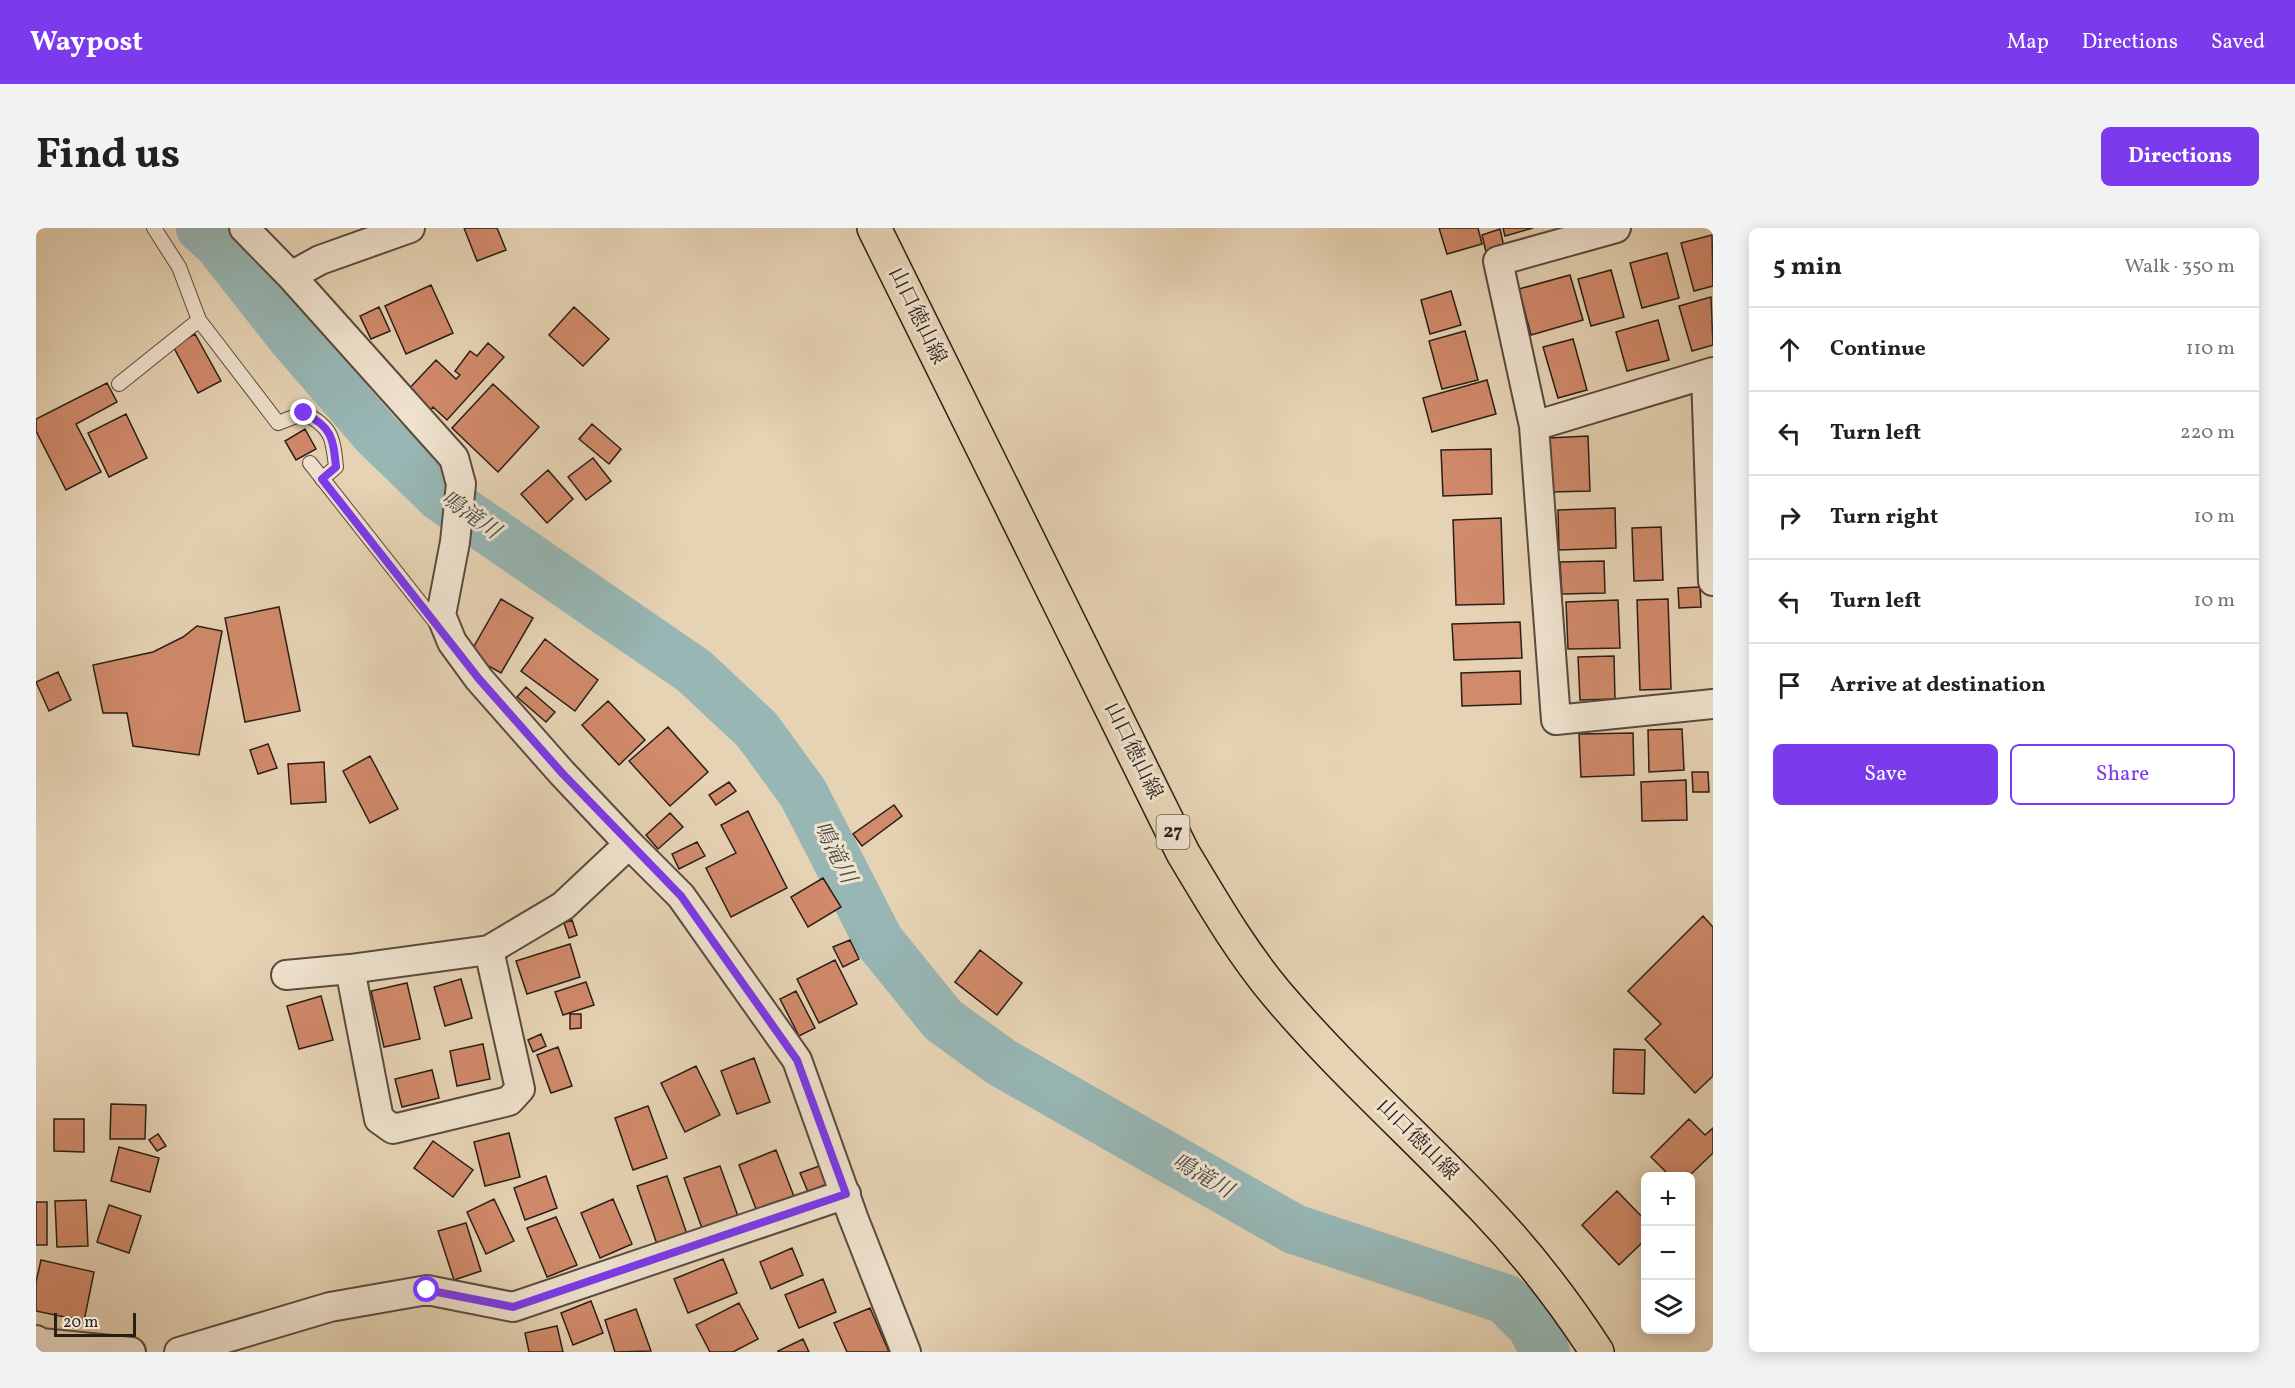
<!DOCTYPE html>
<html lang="en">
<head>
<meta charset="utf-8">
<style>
	:root { --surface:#fff; --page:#f2f2f2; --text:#202124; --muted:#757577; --line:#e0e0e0; --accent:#7c3aed }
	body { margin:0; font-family:Vollkorn,"Noto Serif JP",serif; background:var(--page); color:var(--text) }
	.controls { position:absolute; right:18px; bottom:18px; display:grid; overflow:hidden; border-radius:9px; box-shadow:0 3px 15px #0003 }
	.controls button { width:54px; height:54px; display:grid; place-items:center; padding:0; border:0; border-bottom:2px solid var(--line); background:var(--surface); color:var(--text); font:30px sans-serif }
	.scale { position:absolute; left:18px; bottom:15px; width:82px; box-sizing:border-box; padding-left:6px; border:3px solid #2b1e17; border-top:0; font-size:16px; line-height:21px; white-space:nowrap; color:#2b1e17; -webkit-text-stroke:4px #efe2ce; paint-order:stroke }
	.stop { position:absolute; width:18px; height:18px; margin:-14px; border:4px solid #7c3aed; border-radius:50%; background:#fff }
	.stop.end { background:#7c3aed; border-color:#fff; box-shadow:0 2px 6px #0008 }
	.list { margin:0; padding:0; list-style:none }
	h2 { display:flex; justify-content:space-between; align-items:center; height:78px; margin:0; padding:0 24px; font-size:26px }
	h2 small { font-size:20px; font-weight:400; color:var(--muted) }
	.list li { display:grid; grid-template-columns:39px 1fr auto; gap:18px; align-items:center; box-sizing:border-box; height:84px; padding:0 24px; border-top:2px solid var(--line) }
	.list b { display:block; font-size:22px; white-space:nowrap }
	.list em { font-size:20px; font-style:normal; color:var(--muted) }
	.actions { display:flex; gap:12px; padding:18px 24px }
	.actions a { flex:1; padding:14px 0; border:2px solid var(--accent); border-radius:9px; text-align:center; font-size:21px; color:var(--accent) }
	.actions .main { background:var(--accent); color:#fff }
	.icon { flex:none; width:33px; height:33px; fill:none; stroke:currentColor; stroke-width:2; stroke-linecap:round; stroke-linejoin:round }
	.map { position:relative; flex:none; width:1677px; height:1124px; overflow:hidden; border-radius:9px }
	header { display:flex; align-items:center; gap:36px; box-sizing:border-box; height:84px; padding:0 30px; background:var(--accent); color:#fff }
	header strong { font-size:28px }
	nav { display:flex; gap:33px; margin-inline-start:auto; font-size:21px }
	.intro { display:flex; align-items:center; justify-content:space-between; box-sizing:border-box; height:144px; padding:0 36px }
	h1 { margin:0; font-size:42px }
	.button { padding:15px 27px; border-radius:9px; background:var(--accent); color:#fff; font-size:21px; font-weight:700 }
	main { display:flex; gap:36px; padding:0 36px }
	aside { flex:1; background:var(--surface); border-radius:9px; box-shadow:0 3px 15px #0003 }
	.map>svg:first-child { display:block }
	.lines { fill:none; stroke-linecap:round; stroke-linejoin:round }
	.river { stroke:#97b6b4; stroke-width:50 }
	.building { fill:#d18a6b; stroke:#2b1e17; stroke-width:1.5 }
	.lane-casing { stroke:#5a4b3e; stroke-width:16 }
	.street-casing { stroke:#5a4b3e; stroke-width:32 }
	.primary-casing { stroke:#2b1e17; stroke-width:36 }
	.lane { stroke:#efe2ce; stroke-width:14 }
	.street { stroke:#efe2ce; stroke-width:28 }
	.primary { stroke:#e6d3b4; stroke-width:33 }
	.route { stroke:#7c3aed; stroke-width:8 }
	.labels { text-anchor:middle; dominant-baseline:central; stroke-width:6; stroke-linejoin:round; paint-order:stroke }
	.shield { fill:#efe2ce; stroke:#66594e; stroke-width:1.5 }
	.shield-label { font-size:20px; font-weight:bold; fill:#2b1e17 }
	.street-label { font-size:21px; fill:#2b1e17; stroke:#efe2ce }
	.water-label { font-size:22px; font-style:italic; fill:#4b4c46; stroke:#efe2ce }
</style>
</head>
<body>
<header>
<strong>Waypost</strong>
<nav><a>Map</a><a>Directions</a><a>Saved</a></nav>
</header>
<div class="intro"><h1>Find us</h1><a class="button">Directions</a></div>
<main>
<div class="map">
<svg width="1677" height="1124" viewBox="0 0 1677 1124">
	<rect width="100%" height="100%" fill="#e6d3b4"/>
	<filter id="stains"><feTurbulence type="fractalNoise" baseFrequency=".00333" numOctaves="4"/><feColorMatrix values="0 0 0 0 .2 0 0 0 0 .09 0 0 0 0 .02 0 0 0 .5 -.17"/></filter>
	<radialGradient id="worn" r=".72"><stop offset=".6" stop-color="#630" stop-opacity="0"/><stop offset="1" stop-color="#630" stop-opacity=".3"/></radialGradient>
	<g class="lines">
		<path class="river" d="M165 0 182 15 256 109 341 207 405 269 658 443 721 502 767 565 843 713 907 792 965 834 1258 1001 1469 1071 1496 1098 1509 1124"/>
	</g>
	<path class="building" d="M428 0H461L470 22 441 33Z
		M1403 0H1442L1446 16 1411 26Z
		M1467 0H1497L1469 8Z
		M1464 1 1468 19 1450 24 1446 7Z
		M1676 7 1677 58 1658 63 1645 15Z
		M1631 25 1643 70 1606 80 1594 35Z
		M1575 42 1588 89 1555 98 1542 51Z
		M1534 47 1547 92 1495 107 1483 61Z
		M395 57 417 105 370 126 349 78Z
		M1415 63 1425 97 1394 106 1385 72Z
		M1675 69 1677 117 1656 123 1643 78Z
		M343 79 354 103 335 111 324 88Z
		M538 79 573 111 547 138 513 107Z
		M1622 92 1633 132 1591 143 1580 104Z
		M1429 103 1442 152 1406 161 1393 113Z
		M159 106 185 153 162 165 137 118Z
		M1537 111 1551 162 1522 170 1507 119Z
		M452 115 468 129 411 192 397 179 391 186 369 165 400 132 420 151 424 147 419 143 434 123 441 128Z
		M1451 152 1460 186 1396 204 1387 170Z
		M71 155 81 174 40 196 65 244 30 262 0 203V191Z
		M457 156 503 199 462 244 416 200Z
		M90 186 111 230 73 249 52 205Z
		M556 196 585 221 573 236 543 211Z
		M269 201 280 221 260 232 249 213Z
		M1552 208 1554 263 1515 264 1513 210Z
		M1455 221 1456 266 1407 268 1405 222Z
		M557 230 575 253 550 272 532 249Z
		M512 242 537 271 511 295 485 266Z
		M1579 280 1580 320 1523 322 1522 282Z
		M1465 290 1468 376 1420 377 1417 292Z
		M1625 299 1627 352 1598 353 1596 300Z
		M1568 333 1569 365 1526 366 1524 334Z
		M1664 359 1665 379 1643 380 1642 360Z
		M465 371 497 390 465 445 433 427Z
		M1632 371 1635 461 1604 462 1601 372Z
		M1582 372 1584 420 1532 421 1530 374Z
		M243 379 264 483 209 494 189 390Z
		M1484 394 1486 430 1418 432 1416 396Z
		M161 398 186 403 163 527 97 518 91 485H67L57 437 117 424 147 409Z
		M509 411 562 452 539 483 485 443Z
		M1578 428 1579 471 1544 472 1542 429Z
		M1484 443 1485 476 1426 478 1425 445Z
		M22 444 35 472 13 483 0 454Z
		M490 459 519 484 510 494 481 469Z
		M572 473 609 512 583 537 546 497Z
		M632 499 672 544 634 578 593 533Z
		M1646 501 1648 542 1613 544 1612 502Z
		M1597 505 1598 547 1545 549 1543 506Z
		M232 516 241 540 222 546 214 522Z
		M334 528 362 581 334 595 307 543Z
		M288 534 290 574 255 576 252 536Z
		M1656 544H1672L1673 564H1657Z
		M1650 552 1651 592 1606 593 1605 554Z
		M693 554 700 563 680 577 673 567Z
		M858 577 866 588 826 618 817 606Z
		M712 583 751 660 695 689 670 640 700 625 685 597Z
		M634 585 647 599 622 621 610 607Z
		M661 614 669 628 643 641 636 626Z
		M787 650 805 679 772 699 755 669Z
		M1667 688 1677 699V848L1659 865 1609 811 1625 796 1592 763Z
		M536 692 541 707 533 710 528 695Z
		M814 712 823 731 807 739 797 719Z
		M534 716 544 749 491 766 480 733Z
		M944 722 986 755 961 787 919 754Z
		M799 732 821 776 783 795 761 751Z
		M425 751 436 790 409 798 398 759Z
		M550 754 558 777 527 787 519 764Z
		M371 755 384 811 348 819 335 763Z
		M760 763 779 800 763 808 744 771Z
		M285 768 297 812 263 821 251 778Z
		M534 786H545V800L534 801Z
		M505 806 510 818 497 824 492 812Z
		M447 816 454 851 421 858 414 823Z
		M522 819 536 858 515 865 501 827Z
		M1578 821 1609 822 1608 866 1577 865Z
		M718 830 734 874 701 886 685 843Z
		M660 838 684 887 649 904 625 855Z
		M396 842 403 870 366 879 359 851Z
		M75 876 110 877 109 911H74Z
		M612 878 631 930 597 942 579 890Z
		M18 891H48V924L18 923Z
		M1653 891 1669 907 1677 900V925L1653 948H1634L1615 929Z
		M473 905 484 949 449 958 438 914Z
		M122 906 130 918 121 923 113 912Z
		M397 913 437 942 417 969 378 940Z
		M83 919 123 930 114 964 75 953Z
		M740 922 759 971 722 986 703 937Z
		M786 937 793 955 772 964 764 945Z
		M684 938 703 991 667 1003 648 950Z
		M510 948 521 980 489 992 478 960Z
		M631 948 652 1009 622 1019 601 958Z
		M1581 963 1610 993V1011L1583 1037 1546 997Z
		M458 971 478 1013 450 1026 431 984Z
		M577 971 596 1016 564 1030 545 985Z
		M50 972 52 1018 21 1019 19 973Z
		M0 974H11V1017H0Z
		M73 977 105 988 93 1025 61 1014Z
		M520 989 541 1037 511 1049 491 1000Z
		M430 995 445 1043 418 1052 402 1003Z
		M756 1020 767 1047 735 1061 724 1034Z
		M687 1031 701 1065 652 1085 638 1051Z
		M5 1032 58 1044 48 1093 0 1083V1054Z
		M787 1051 800 1084 763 1100 749 1067Z
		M555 1073 567 1105 537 1117 525 1085Z
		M703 1075 722 1111 697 1124H674L660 1097Z
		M834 1080 853 1124H811L798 1095Z
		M600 1081 615 1123 579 1124 569 1092Z
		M521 1098 527 1124H493L489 1105Z
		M767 1111 773 1124H742V1123Z"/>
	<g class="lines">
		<g class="lane-casing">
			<path id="lane" d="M118 0 143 39 163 92 242 195 268 185C296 199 297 210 300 239L286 251
				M83 156 163 92
				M274 235 401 396"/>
		</g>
		<g class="street-casing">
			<path id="street" d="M208 0 255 48 418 230 425 256 419 314 405 387 416 414 443 451 526 545 593 616 645 668 761 832 817 989 870 1124
				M1580 0 1462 33 1498 198 1520 492 1677 476
				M255 48 284 32 374 0
				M1670 146 1677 353
				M1498 198 1677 144
				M314 741 343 891 357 901 473 873 484 861 453 722
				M250 747 314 741 453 722 527 678 593 616
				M0 1112 5 1115 95 1124
				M143 1124 294 1079 391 1062 477 1079 810 966"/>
		</g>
		<g class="primary-casing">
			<path id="primary" d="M838 0 1147 625C1176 673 1204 722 1240 765 1305 842 1380 908 1449 981 1490 1024 1528 1073 1561 1124"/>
		</g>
		<use href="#lane" class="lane"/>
		<use href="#street" class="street"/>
		<use href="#primary" class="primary"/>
	</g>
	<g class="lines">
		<path class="route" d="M268 185C296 199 297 210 300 239L286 251 443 451 526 545 645 668 761 832 810 966 477 1079 391 1062"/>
	</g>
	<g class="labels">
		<rect class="shield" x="1120.5" y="587" width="33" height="34" rx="4.5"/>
		<g class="shield-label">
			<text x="1137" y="604">27</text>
		</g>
		<g class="street-label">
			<text transform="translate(881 88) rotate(64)">山口徳山線</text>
			<text transform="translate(1097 523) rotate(64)">山口徳山線</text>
			<text transform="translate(1381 912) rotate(45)">山口徳山線</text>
		</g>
		<g class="water-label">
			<text transform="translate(434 288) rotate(35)">鳴滝川</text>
			<text transform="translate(798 625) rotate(63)">鳴滝川</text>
			<text transform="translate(1166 949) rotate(30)">鳴滝川</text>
		</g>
	</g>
	<rect width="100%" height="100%" filter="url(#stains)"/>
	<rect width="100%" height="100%" fill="url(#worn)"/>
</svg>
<div class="controls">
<button>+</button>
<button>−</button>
<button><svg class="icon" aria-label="layers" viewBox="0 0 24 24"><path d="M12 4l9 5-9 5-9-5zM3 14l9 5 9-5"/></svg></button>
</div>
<div class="scale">20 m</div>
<div class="stop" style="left:391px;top:1062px"></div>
<div class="stop end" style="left:268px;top:185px"></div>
</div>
<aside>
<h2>5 min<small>Walk · 350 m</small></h2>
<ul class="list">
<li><svg class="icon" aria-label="ahead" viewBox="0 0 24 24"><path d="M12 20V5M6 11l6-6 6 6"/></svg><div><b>Continue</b></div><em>110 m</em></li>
<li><svg class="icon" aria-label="left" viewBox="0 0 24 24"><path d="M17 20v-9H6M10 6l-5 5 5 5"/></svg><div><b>Turn left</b></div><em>220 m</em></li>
<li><svg class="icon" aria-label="right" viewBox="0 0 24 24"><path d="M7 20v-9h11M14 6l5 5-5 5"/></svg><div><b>Turn right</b></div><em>10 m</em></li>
<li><svg class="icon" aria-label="left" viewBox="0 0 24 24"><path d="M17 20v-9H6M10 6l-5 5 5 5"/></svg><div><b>Turn left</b></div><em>10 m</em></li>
<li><svg class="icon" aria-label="arrive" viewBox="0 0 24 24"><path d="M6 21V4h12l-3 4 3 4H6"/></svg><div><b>Arrive at destination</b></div></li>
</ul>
<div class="actions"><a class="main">Save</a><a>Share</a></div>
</aside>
</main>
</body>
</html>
